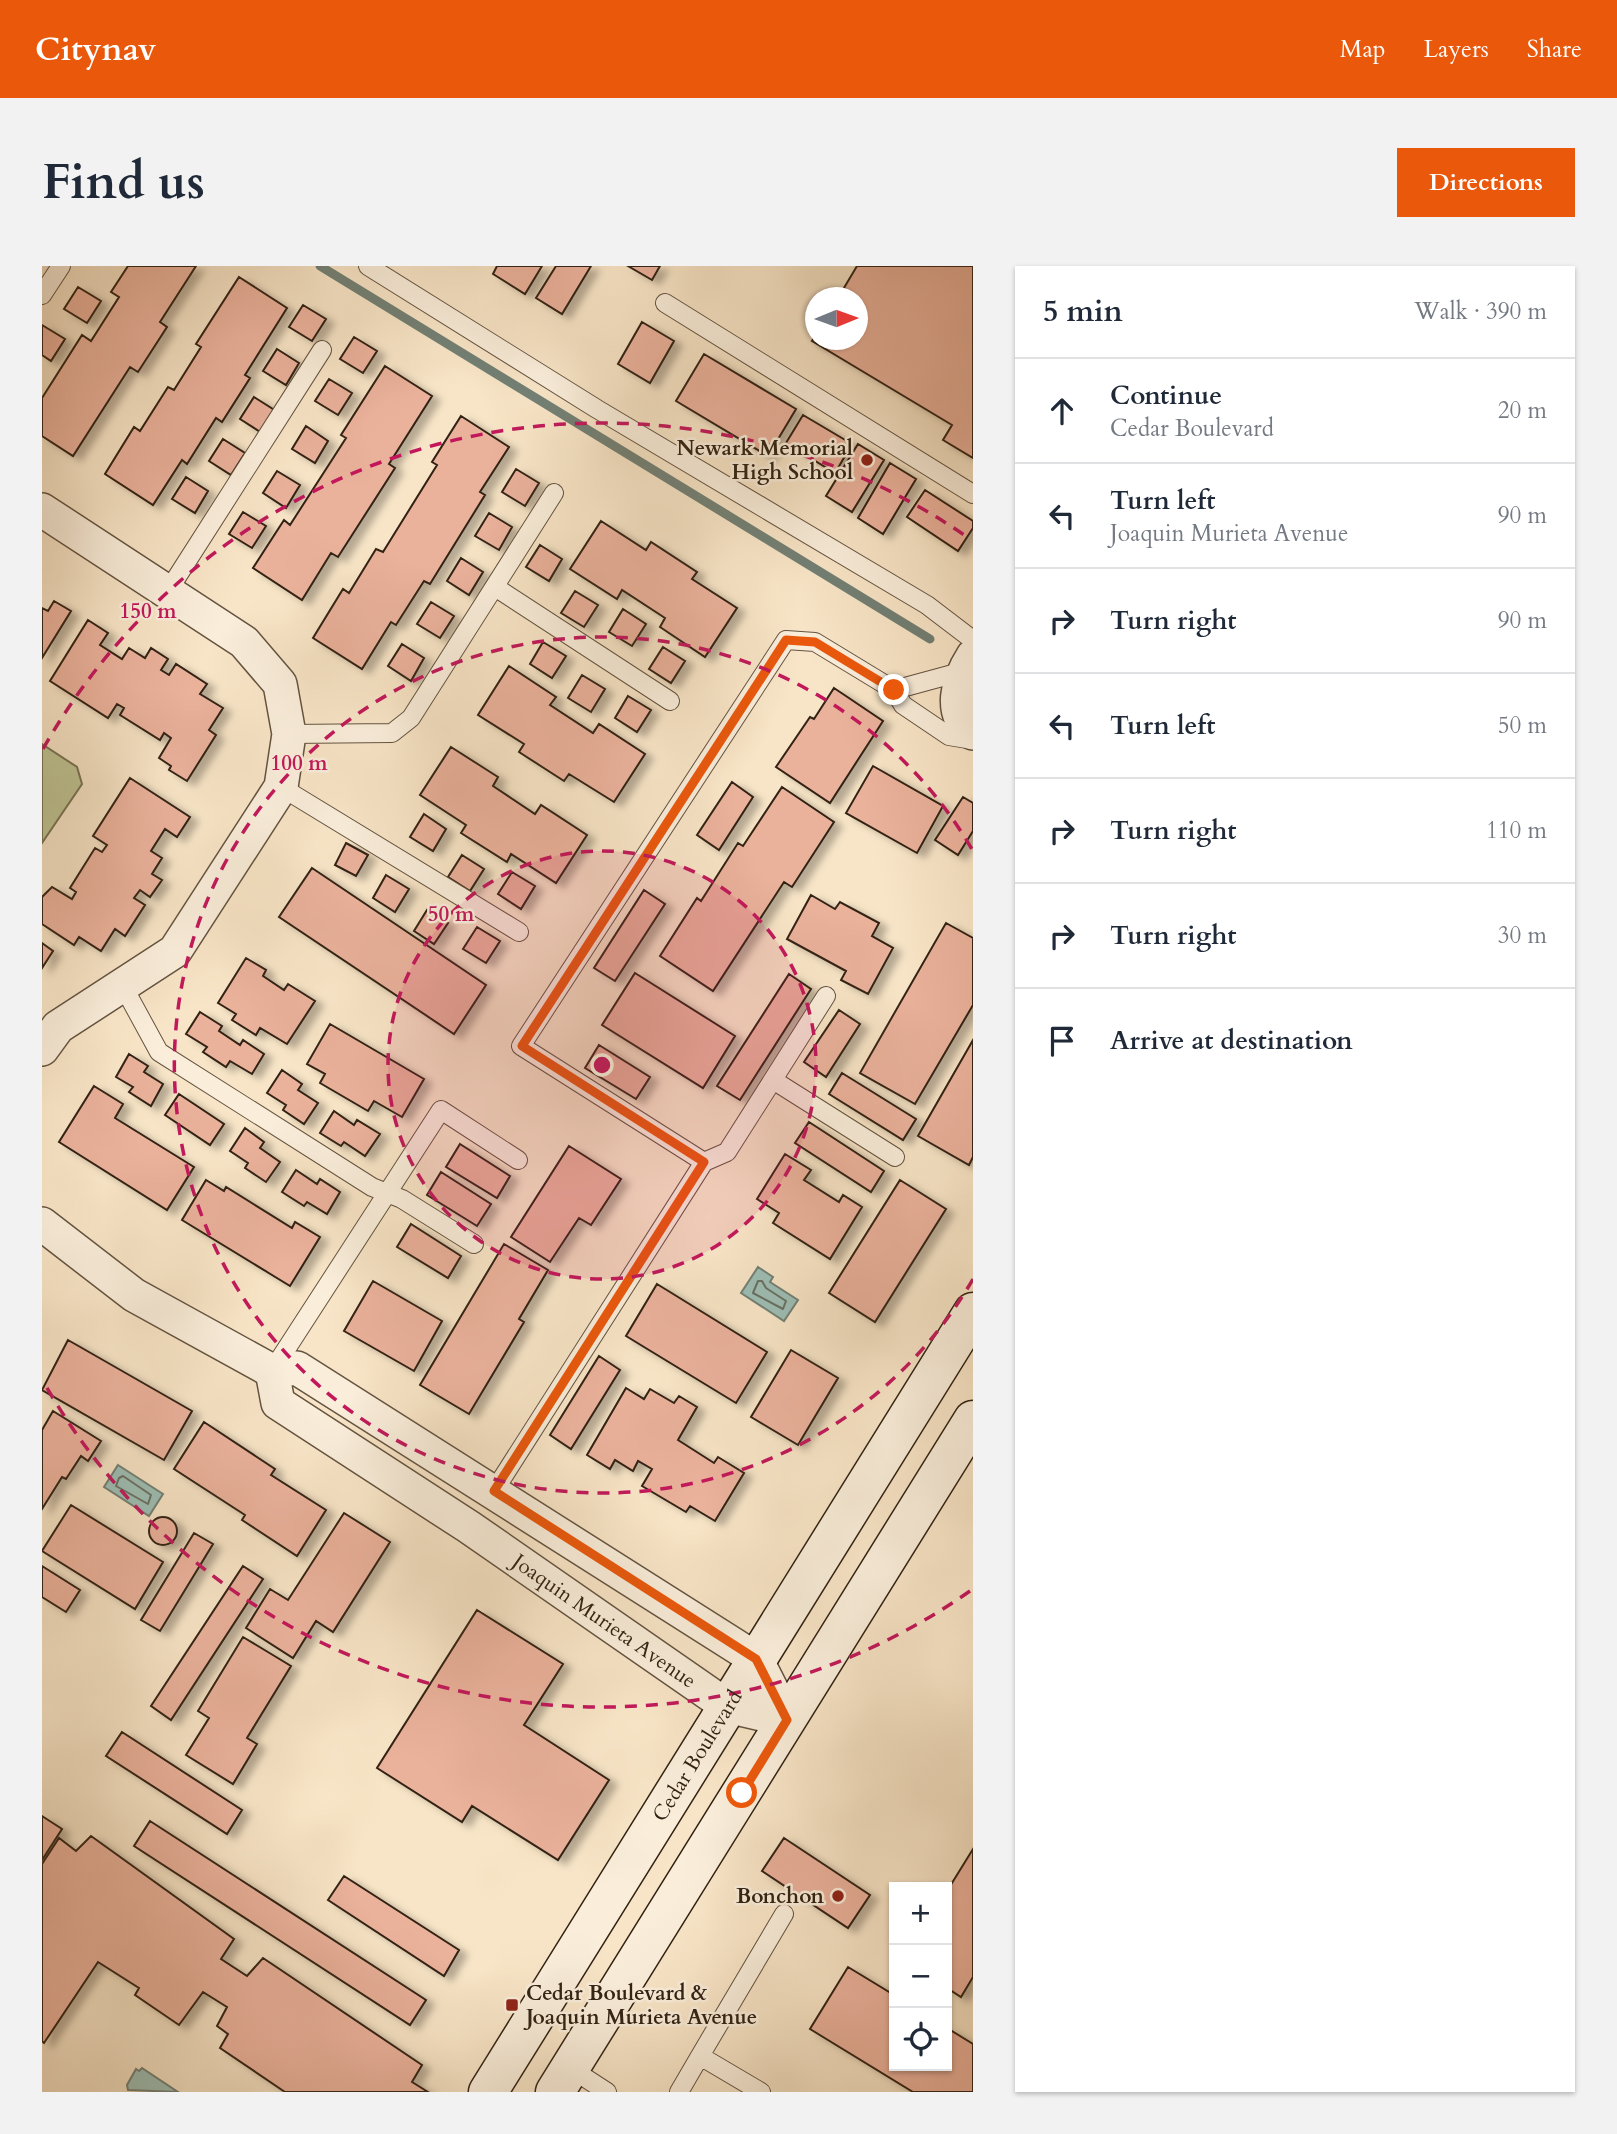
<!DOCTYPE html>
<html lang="en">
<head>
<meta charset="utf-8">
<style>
	:root { --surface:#fff; --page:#f2f2f3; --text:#1f2937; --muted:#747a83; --line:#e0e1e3; --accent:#ea580c }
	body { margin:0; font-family:Cardo,serif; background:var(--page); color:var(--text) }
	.controls { position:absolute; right:21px; bottom:21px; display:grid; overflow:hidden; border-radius:0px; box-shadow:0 2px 5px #0004 }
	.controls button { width:63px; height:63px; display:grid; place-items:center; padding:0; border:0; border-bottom:2px solid var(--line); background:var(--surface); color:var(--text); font:35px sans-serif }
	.compass { position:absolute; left:763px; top:21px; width:63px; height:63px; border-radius:50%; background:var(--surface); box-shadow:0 2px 5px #0004; rotate:89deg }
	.stop { position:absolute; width:21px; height:21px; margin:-16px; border:5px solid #ea580c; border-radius:50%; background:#fff }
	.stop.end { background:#ea580c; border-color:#fff; box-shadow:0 2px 7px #0008 }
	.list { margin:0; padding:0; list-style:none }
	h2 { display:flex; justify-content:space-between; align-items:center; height:91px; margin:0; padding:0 28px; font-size:30px }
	h2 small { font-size:23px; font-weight:400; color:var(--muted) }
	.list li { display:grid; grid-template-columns:46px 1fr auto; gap:21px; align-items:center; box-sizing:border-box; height:105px; padding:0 28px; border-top:2px solid var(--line) }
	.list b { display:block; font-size:26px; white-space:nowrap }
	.list p { margin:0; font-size:23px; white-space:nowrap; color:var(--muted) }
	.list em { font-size:23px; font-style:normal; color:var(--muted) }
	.icon { flex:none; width:38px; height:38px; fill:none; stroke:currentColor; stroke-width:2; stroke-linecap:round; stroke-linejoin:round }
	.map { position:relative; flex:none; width:931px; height:1826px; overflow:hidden; border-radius:0px }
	header { display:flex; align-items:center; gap:42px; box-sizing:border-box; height:98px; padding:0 35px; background:var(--accent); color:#fff }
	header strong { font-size:33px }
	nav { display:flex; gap:38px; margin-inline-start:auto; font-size:24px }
	.intro { display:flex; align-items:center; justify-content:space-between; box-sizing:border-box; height:168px; padding:0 42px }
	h1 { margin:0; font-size:49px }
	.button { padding:18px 32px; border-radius:0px; background:var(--accent); color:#fff; font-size:24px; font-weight:700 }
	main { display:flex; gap:42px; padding:0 42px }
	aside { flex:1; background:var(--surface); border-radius:0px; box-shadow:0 2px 5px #0004 }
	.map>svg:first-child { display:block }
	.green { fill:#bfc494; stroke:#787354; stroke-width:2 }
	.water { fill:#9dbfb6; stroke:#728075; stroke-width:2 }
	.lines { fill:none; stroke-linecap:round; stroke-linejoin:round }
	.shore { stroke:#687064; stroke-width:2 }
	.stream { stroke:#728075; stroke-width:9 }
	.building { fill:#eab19b; stroke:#322213; stroke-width:2; filter:url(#shadow) }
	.lane-casing { stroke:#645340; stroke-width:20 }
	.street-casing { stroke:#645340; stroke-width:36 }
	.secondary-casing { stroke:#322213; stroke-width:41 }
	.lane { stroke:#faeedb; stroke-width:18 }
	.street { stroke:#faeedb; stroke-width:33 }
	.secondary { stroke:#faeedb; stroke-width:38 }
	.route { stroke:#ea580c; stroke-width:9 }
	.ring { fill:none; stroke:#c2185b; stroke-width:3.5; stroke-dasharray:12 9 }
	.poi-dot { fill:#8f2418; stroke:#faeedb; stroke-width:2.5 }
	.labels { text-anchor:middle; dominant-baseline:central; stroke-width:5; stroke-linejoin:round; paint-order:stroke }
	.poi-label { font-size:21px; font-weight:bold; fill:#322213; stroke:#faeedb; text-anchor:end }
	.street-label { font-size:21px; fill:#322213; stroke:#faeedb }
	.centre { fill:#c2185b; stroke:#faeedb; stroke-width:3.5 }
	.ring-label { font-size:21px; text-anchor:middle; font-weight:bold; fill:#c2185b; stroke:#faeedb; stroke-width:5; stroke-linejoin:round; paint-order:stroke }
</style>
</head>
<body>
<header>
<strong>Citynav</strong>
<nav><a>Map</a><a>Layers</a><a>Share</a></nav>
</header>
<div class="intro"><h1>Find us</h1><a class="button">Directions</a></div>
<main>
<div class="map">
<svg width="931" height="1826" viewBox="0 0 931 1826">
	<defs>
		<filter id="shadow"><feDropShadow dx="8" dy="4.5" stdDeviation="3.5" flood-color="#0004"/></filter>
	</defs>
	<rect width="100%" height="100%" fill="#f8e5c7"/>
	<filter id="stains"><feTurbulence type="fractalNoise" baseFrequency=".00286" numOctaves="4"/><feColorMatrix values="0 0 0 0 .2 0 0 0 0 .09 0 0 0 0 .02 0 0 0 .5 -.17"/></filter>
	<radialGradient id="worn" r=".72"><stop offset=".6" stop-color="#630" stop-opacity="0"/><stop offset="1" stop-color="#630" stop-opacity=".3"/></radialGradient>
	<path class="green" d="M0 478 35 501 40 518 0 577Z"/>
	<path class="water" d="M716 1001 731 1011 728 1016 756 1034 742 1055 699 1027Z
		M76 1199 121 1228 107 1250 62 1221Z
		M100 1802 136 1826 86 1824 85 1819 94 1803 97 1805Z"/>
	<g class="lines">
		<path class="shore" d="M716 1015H720L724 1022 744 1035 741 1043 711 1027Z
			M81 1210 109 1229 106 1238 74 1220 77 1212Z"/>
		<path class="stream" d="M278 0 888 373"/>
	</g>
	<path class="building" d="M86 0H154L118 56 125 61 96 106 88 101 31 190 0 170V132L40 69 49 75 77 31 69 26Z
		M455 0H500L483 28 451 8Z
		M514 0H549L520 48 494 32Z
		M586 0H618L610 14Z
		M815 0H931V192L901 174 910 159 770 75 774 69V74H816V32H796Z
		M197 11 245 42 203 109 208 112 180 156 174 152 145 198 140 194 111 239 63 208 92 161 98 165 126 121 132 124 159 81 154 78Z
		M36 21 59 35 45 57 22 43Z
		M261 39 284 53 270 75 247 61Z
		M600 56 632 75 608 117 576 98Z
		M0 59 23 73 9 95 0 89Z
		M312 71 335 85 321 107 298 93Z
		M235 83 257 97 244 119 221 105Z
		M662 88 754 143 726 190 634 135Z
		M343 100 390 130 347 198 353 202 296 291 289 287 260 334 211 302 242 254 248 259 304 172 299 169Z
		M287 113 310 127 296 149 273 135Z
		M212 131 234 145 220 167 198 153Z
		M761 149 810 178 793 207 744 177Z
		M419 150 467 181 438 226 443 229 388 318 382 315 354 359 349 356 320 403 271 372 301 323 307 327 334 283 341 286 395 199 390 196Z
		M264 160 286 175 273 197 250 183Z
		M181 173 203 187 189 209 167 195Z
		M816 178 842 194 810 246 784 230Z
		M848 197 874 213 841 268 816 252Z
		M474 203 497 217 483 240 460 226Z
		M235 205 258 219 244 242 221 227Z
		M144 211 166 225 153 247 130 233Z
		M883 224 931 255V262L916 285 865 251Z
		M201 246 224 260 210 282 187 268Z
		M447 247 470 261 457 284 433 270Z
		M559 255 604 284 609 276 655 306 650 313 695 342 663 391 618 361 623 352 580 324 575 333 528 303Z
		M498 279 520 293 507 315 484 301Z
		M419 292 441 306 427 329 405 315Z
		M533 325 556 339 542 361 519 347Z
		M12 335 29 345 0 392V342L6 345Z
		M389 336 412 350 398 372 375 358Z
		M581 343 604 358 590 380 567 366Z
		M46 354 66 367 58 379 80 393 87 382 103 392 109 382 126 393 119 404 127 409 134 398 165 418 158 428 181 442 167 464 174 469 145 515 127 504 129 500 117 492 129 472 122 467 118 474 78 449 82 442 75 438 66 452 8 415Z
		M501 376 524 390 510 412 488 398Z
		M360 378 382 392 369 415 346 400Z
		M621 381 643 395 629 417 607 403Z
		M467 400 514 431 508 439 551 467 557 458 603 488 572 536 527 508 522 515 477 486 482 478 436 449Z
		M540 409 563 423 549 446 526 432Z
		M792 422 841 455 788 537 734 501 768 451 772 453Z
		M586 430 609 444 595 466 573 452Z
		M409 481 456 511 451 520 493 548 499 539 545 569 514 617 469 588 465 596 419 567 424 559 378 529Z
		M831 500 901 540 875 587 804 547Z
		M88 512 148 551 135 571 123 563 109 585 120 592 110 608 120 614 108 631 98 624 92 632 103 639 83 670 73 663 59 685 37 671 32 679 0 658V631L10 621 30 633 34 626 28 622 53 582 60 586 65 579 51 570Z
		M690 516 711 531 677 584 655 569Z
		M740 521 792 556 750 621 742 616 671 725 618 690 655 632 659 635 696 577 701 580Z
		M921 531 931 537V565L916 589 893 574Z
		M382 548 404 563 391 585 368 571Z
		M304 577 326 589 314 610 293 599Z
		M420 589 442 603 428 625 406 611Z
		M270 602 444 719 412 768 237 651Z
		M470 606 493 620 479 643 456 628Z
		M344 609 367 623 353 646 331 632Z
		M602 624 623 638 573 715 552 702Z
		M769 629 793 643 798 636 837 657 830 670 851 682 826 728 799 714 804 705 745 673Z
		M385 644 406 657 392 678 372 665Z
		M904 657 931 672V739L873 838 818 807Z
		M435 661 458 675 444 697 421 683Z
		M0 677 11 685 0 702Z
		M204 692 224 704 221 710 242 724 246 718 273 735 245 778 218 762 214 769 190 754 194 748 176 737Z
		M593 707 693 770 661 822 560 759Z
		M747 708 769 723 698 834 675 820Z
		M797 744 818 758 784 811 762 796Z
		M158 746 180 760 177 765 198 779 201 774 222 788 210 808 188 795 184 801 161 786 165 781 144 768Z
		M288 758 382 813 360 851 332 835 326 845 278 817 283 808 265 798Z
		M931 774V891L927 899 876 870Z
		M557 779 608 811 594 833 543 802Z
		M87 788 106 800 102 806 121 818 109 840 87 826 91 821 74 811Z
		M240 804 260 818 256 824 276 837 262 858 241 844 244 839 225 827Z
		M800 807 874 853 861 874 787 828Z
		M52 820 81 838 73 852 152 901 125 944 17 876Z
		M137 828 182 858 168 879 123 849Z
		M292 845 312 859 315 854 338 868 323 890 302 876 299 880 278 867Z
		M767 856 842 905 829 926 753 877Z
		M203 862 222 876 218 882 238 896 224 916 203 902 206 897 188 885Z
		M418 878 468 910 455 932 404 901Z
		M527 880 579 913 549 959 537 952 508 996 469 971Z
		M743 888 769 904 762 914 797 936 801 929 820 941 788 993 731 957 737 947 715 933Z
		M254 904 275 918 278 913 298 926 285 948 265 936 262 940 240 926Z
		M399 906 449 938 435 960 385 929Z
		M164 914 182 925 184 921 250 962 253 956 278 971 248 1020 140 954Z
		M858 914 904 943 833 1056 787 1027Z
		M369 958 419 990 406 1012 355 981Z
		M462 978 506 1004 477 1053 482 1056 427 1148 378 1119Z
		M331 1015 400 1055 372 1105 302 1065Z
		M615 1018 725 1086 694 1137 584 1070Z
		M26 1074 150 1145 122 1194 0 1124Z
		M749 1084 796 1112 756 1179 709 1151Z
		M557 1090 578 1104 529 1183 508 1169Z
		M584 1122 602 1133 608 1123 632 1137 637 1130 655 1141 636 1174 672 1197 676 1191 702 1207 673 1255 648 1240 644 1246 600 1220 610 1203 596 1195 591 1205 573 1194 568 1203 545 1189Z
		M11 1145 59 1175 46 1195 39 1190 24 1213 20 1211 0 1243V1164Z
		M162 1156 233 1203 229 1209 284 1244 255 1290 200 1254 203 1249 132 1203Z
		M29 1239 121 1296 93 1343 0 1285Z
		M302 1247 348 1276 291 1366 274 1355 251 1392 204 1362 228 1323 246 1334Z
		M107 1265a14 14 0 1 1 28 0a14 14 0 1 1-28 0Z
		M152 1267 171 1278 118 1365 99 1354Z
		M0 1300 38 1324 24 1346 0 1331Z
		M201 1300 221 1313 129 1454 109 1440Z
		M435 1344 521 1398 482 1459 567 1514 516 1594 430 1540 420 1556 335 1502Z
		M201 1371 249 1400 205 1472 215 1478 191 1518 144 1489 167 1452 156 1445Z
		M80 1466 200 1544 185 1568 64 1490Z
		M0 1550 20 1563 0 1594Z
		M108 1555 384 1734 368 1759 92 1580Z
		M49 1570 192 1673 179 1693 205 1710 221 1692 380 1799 370 1816 386 1826H243L178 1782 186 1768 175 1760 185 1741 161 1726 137 1759 93 1729 97 1722 56 1696 2 1777 0 1775V1598L17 1572 34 1585Z
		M742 1572 828 1629 806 1662 720 1605Z
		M931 1583V1711L919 1731 905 1722V1625Z
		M302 1610 417 1684 402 1710 286 1634Z
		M806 1701 852 1729V1800H905V1762L931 1778V1826H871L768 1763Z"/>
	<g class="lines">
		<g class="lane-casing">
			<path id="lane" d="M326 0 555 143 885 339 931 374
				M0 29 19 0
				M623 37 931 228
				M453 321 628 435
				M126 325 280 84
				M852 424 922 405
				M247 468 350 467 369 452 512 227
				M239 521 477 666
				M81 720 117 786 330 921 360 933 432 978
				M731 814 853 891
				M662 896 479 780 744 374 773 376 852 424 861 439 907 470 931 474
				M230 1105 399 844 476 894
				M452 1225 662 896 685 886 784 730
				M658 1790 742 1648
				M528 1802 565 1826
				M637 1826 658 1790 719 1826"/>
		</g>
		<g class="street-casing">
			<g id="street">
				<path d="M0 244 202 376 238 418 247 468 239 521 133 685 16 761 0 783"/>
				<path d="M931 390C915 415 906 447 931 467"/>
				<path d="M0 958 92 1029 230 1105 255 1102 714 1393 745 1454"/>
				<path id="s1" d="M230 1105 236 1137 427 1261 685 1440 745 1454"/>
			</g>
		</g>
		<g class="secondary-casing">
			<g id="secondary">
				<path id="s2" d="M446 1826 931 1046"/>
				<path d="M513 1826 931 1154"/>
			</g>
		</g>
		<use href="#lane" class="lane"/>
		<use href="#street" class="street"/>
		<use href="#secondary" class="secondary"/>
	</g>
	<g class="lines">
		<path class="route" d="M700 1527 745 1454 714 1393 452 1225 662 896 480 780 744 374 773 376 852 424"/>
	</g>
	<circle cx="560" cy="799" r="214" fill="#c2185b" fill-opacity=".12"/>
	<g class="ring">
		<circle cx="560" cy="799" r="214"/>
		<path d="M931 1013A428 428 0 1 1 931 585"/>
		<path d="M928 1325A642 642 0 0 1 1 1115M1 483A642 642 0 0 1 928 273"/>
	</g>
	<g class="poi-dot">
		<circle cx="825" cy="194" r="7"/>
		<circle cx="796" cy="1630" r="7"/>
		<rect x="463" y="1732" width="14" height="14" rx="3.5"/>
	</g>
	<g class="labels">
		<g class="poi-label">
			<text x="811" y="182">Newark Memorial<tspan x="811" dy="24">High School</tspan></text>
			<text x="782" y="1630">Bonchon</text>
			<text x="484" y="1727" text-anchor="start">Cedar Boulevard &amp;<tspan x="484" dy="24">Joaquin Murieta Avenue</tspan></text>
		</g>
		<g class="street-label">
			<text stroke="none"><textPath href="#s1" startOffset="425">Joaquin Murieta Avenue</textPath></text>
			<text stroke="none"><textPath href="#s2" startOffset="396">Cedar Boulevard</textPath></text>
		</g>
	</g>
	<circle cx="560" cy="799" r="10" class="centre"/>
	<g class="ring-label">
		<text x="106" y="352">150 m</text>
		<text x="257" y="504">100 m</text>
		<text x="409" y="655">50 m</text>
	</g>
	<rect width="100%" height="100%" filter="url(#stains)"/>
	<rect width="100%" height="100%" fill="url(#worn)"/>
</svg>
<div class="controls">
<button>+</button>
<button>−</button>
<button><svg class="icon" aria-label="locate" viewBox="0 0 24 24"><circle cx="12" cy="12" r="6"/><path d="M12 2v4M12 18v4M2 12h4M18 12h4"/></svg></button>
</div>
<svg class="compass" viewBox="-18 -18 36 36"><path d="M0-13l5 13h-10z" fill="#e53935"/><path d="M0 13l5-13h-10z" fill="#747a83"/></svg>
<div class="stop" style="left:700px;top:1527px"></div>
<div class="stop end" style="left:852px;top:424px"></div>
</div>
<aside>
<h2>5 min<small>Walk · 390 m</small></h2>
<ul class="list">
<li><svg class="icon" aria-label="ahead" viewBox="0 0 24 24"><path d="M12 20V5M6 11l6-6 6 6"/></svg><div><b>Continue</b><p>Cedar Boulevard</p></div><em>20 m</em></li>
<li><svg class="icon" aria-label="left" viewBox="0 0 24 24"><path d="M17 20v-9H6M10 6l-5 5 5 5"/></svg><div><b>Turn left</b><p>Joaquin Murieta Avenue</p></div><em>90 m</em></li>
<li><svg class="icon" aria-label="right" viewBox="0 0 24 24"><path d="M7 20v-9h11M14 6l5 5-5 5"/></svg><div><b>Turn right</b></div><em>90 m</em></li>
<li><svg class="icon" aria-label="left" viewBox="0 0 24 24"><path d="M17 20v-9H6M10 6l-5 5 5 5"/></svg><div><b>Turn left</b></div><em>50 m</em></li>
<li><svg class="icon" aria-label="right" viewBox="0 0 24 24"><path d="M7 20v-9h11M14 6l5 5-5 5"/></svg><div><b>Turn right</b></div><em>110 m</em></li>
<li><svg class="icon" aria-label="right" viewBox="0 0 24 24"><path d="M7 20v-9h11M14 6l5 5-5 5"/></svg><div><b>Turn right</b></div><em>30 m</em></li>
<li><svg class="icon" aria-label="arrive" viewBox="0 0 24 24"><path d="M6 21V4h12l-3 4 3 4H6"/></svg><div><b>Arrive at destination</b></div></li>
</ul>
</aside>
</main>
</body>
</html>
